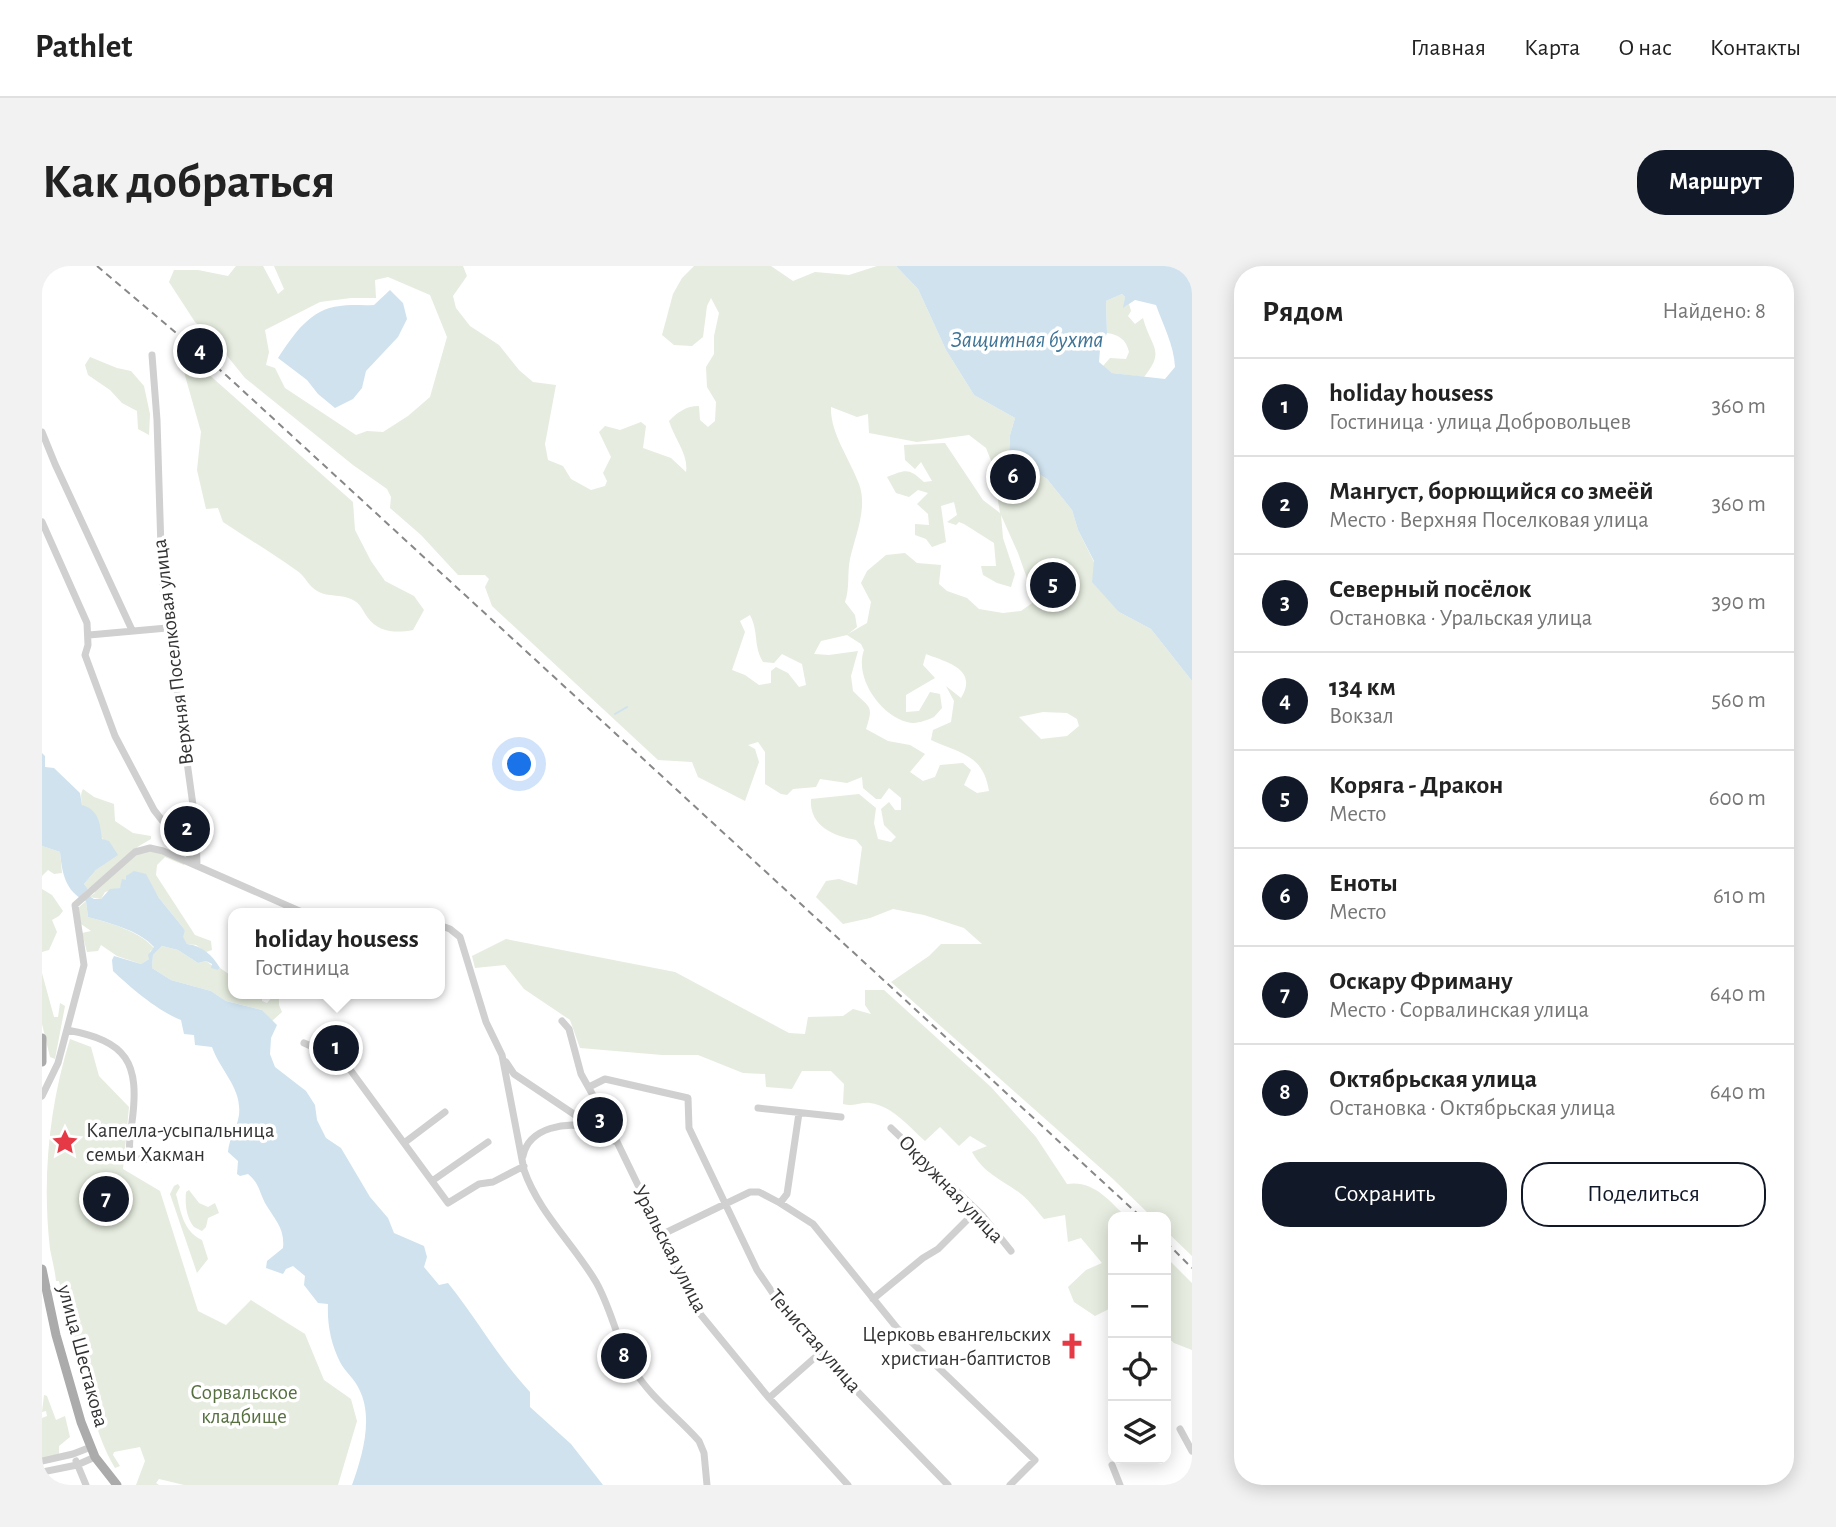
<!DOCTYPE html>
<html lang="ru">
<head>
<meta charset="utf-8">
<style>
	:root { --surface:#fff; --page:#f2f2f2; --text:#222; --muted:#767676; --line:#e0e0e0; --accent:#111827 }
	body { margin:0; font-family:"Alegreya Sans",sans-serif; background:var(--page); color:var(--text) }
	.controls { position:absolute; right:21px; bottom:21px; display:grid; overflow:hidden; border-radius:14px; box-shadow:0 4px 18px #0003 }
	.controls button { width:63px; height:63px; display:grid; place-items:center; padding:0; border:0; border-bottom:2px solid var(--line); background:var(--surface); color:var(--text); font:35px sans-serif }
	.you { position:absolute; left:478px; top:499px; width:24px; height:24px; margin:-18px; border:5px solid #fff; border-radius:50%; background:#1a73e8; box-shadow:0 0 0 10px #1a73e833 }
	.badge { display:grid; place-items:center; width:46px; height:46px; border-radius:50%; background:var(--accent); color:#fff; font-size:23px; font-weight:700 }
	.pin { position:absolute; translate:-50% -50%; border:4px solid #fff; box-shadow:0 2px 7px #0006 }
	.popup { position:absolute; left:186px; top:642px; width:217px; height:91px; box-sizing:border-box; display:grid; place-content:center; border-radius:14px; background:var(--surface); filter:drop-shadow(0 2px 5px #0005); font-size:23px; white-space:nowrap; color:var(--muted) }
	.popup b { font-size:26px; color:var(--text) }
	.popup::after { content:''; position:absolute; left:50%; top:100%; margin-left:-14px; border:14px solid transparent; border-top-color:var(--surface) }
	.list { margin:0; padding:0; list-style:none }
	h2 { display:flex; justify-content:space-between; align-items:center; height:91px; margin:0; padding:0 28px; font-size:30px }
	h2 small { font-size:23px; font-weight:400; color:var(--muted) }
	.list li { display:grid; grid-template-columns:46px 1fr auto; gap:21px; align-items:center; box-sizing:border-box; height:98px; padding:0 28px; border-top:2px solid var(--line) }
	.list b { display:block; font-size:26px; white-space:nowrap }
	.list p { margin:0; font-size:23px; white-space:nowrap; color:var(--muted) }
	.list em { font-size:23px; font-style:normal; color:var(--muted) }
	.actions { display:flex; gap:14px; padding:21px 28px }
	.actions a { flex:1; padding:16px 0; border:2px solid var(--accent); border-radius:28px; text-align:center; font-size:24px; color:var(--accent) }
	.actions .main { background:var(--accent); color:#fff }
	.icon { flex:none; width:38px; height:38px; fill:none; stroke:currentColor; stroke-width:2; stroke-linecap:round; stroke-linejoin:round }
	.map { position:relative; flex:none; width:1150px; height:1219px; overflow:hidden; border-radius:28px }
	header { display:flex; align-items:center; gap:42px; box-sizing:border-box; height:98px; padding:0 35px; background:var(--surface); border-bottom:2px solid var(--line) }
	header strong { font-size:33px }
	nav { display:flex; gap:38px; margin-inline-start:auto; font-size:24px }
	.intro { display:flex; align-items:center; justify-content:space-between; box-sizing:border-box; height:168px; padding:0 42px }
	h1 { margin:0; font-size:49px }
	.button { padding:18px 32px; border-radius:28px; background:var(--accent); color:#fff; font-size:24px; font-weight:700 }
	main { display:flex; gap:42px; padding:0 42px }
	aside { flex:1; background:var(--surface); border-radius:28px; box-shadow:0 4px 18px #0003 }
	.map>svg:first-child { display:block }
	.green { fill:#e6ecdf; fill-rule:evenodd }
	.water { fill:#cfe2ee; fill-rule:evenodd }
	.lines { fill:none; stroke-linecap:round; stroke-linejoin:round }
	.stream { stroke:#cfe2ee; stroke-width:2 }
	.minor { stroke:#d0d0d0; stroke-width:7 }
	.major { stroke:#ababab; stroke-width:9 }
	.rail { stroke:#888; stroke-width:2; stroke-dasharray:7 5; stroke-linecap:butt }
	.labels { text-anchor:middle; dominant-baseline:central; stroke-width:7; stroke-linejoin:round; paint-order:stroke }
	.street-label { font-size:21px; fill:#333; stroke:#fff }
	.poi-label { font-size:21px; fill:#333; stroke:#fff; text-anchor:start }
	.park-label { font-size:21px; fill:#56703f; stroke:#fff }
	.water-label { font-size:23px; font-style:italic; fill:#3f7597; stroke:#fff }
</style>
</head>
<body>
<header>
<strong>Pathlet</strong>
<nav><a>Главная</a><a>Карта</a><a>О нас</a><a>Контакты</a></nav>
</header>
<div class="intro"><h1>Как добраться</h1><a class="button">Маршрут</a></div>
<main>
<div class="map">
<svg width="1150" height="1219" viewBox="0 0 1150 1219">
	<rect width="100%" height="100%" fill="#fff"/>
	<path class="green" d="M194 0H221L236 28 242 23 232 0H421L425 10 411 30 414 42 428 60 457 79 477 104 491 116 514 119 503 178 506 194 521 200 529 213 549 224 563 220 565 215 561 207 569 191 557 166 563 160 578 164 599 156 604 160 601 182 629 192 644 206C647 189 632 172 627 155 636 146 644 140 657 140L658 154 666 161 673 155 674 136 665 121 664 101 672 88V70L677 47 669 32 665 40 661 71 650 80 632 79 620 69 631 28 640 12 652 0H729L751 15 773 6 807 9 835 0H854L876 23 904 84 932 129 973 152 968 169 967 189 1005 213 1030 244 1036 264 1077 346 1109 363 1150 415V990L1124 965V951H1110L1071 913 849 716 887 690 899 678H940L922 662 882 649 851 643 828 652 801 658 774 631 784 615 797 613 815 619 820 581 814 574C790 570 767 559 769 533L817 528 834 542 832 557 836 573 849 576 854 571 842 559 839 543 847 536 853 544H859V532L847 522 839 533H834L821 522 820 511 805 517 778 513 774 521 751 523 745 529 739 528 723 518V486L716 476 706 479 713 483 717 496 703 535 656 511 650 496 616 494 450 340 443 321 447 313 443 309H416L379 269 348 242 349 231 345 223 311 199 203 112 169 70 153 56 127 16 132 4H156L186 10ZM346 11 388 29 405 71 388 131 366 150 341 166 325 165 314 169 243 122 233 102 224 99 227 86 223 64 278 36 309 32H334L333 14ZM789 141 815 151 826 148 827 167 875 176 927 169 944 182 950 197 958 247 941 234 903 177 862 179 863 194 873 203 879 196 890 215 882 216C867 202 864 203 845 211L854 227 867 231 876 224 886 227 875 238 886 248 887 259 873 258V269L884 273 890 281 904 276 899 240 912 236 915 249 905 256 914 259 917 256 922 258 952 277 954 300H939L941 309 955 317 969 321 973 308 961 272 959 249 976 287 993 335 979 345 961 347 937 343 925 332 905 325 897 318 899 299 875 297 863 287 844 289 825 305 819 317 829 336 825 357 806 368 815 361 813 349 803 336C808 322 805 307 808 293 813 270 826 242 817 218 808 193 788 167 789 141ZM708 349C717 366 711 379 721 396L732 397 740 388 760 398 764 419 757 421 746 407 734 401 729 405V417L717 419 703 409 690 404 703 366 698 355ZM805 369 819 378 822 384C812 411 838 449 865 456 874 459 885 454 892 451L900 442 898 428 888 426 877 445 864 446V429L893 412 881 399 884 388C904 396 937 403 919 432L904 420 912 435 909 456 891 464 889 474C919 488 941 488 947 525L935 527 922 519 929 504 921 497 898 499 893 511 881 515 868 506 883 488 868 479 846 475 824 463C832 438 828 443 811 425L809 410 816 385 787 389 772 388 779 375ZM1001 446 1025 447 1035 453 1037 460 1025 470 999 473 977 451Z
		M1080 28 1083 31 1082 41 1087 38 1089 45 1086 50 1093 58 1101 52C1109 82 1124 84 1102 111L1070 107 1061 100 1068 92 1084 93 1087 86C1084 73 1077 69 1065 67L1064 35Z
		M48 91 75 102 89 105 102 120 108 148 107 169 96 163 95 145 80 137 68 124 46 109 43 99Z
		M147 91 311 236 313 264 329 295 343 315 372 330 382 344 371 364C355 367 337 367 326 352 320 344 319 337 309 333 298 328 286 331 277 326 266 321 264 310 254 304 230 287 205 272 181 256L176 242 164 243 155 204 159 166 142 106Z
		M41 523 52 531 72 538 73 555 91 567 109 570V573L97 580 46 623 42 618 54 604 75 589C63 576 31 541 41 523Z
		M0 580 18 586 20 607 12 608 6 604 0 610Z
		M104 584 119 587 143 597 142 599 123 591 115 599 114 609 153 669 169 675 170 684 164 686 154 679 145 678 140 671 143 664 117 632 103 608 84 614 78 622 63 626 59 633 47 631 53 627 51 624 93 589Z
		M0 623 10 629 21 645 17 650 10 654 15 666 7 684 0 686Z
		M44 635 46 651C68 657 97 665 112 682L108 685 107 693 99 698 75 690 59 679 56 685 45 686 40 667 49 665 39 658 36 642Z
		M464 673 633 706 747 767 763 768 766 751 801 750 811 743 829 748 823 739V724H842L949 821 994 871 1025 918C1051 914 1067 934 1084 951H1071V1041L1053 1050 1032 1036 1026 1021 1044 1004 1060 997 1039 972 1026 976 1023 949 1002 953C995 945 988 935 979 928 961 914 942 908 930 886L945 880 928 870 917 880 898 861 883 875C867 861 851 840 828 837 818 836 814 841 801 838L802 818 789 805H760L750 823 724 821 723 808 701 807 656 789H620L538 782 528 754 482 723 463 699 433 702 430 690Z
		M120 680 136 684 156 697 164 695 176 704 178 702 191 711V728H220V735L225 737 233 728H237V739L240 746 230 755 220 744 184 735 169 725 129 714 110 702 111 689Z
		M0 707 12 751H16L18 737 23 740 13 793 8 791 0 758Z
		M28 773 49 781 57 810 87 841 81 903 118 925 156 1045 184 1059 209 1034 263 1068 282 1114 309 1133 315 1155 296 1219H142L117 1213 114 1217 117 1219H94L103 1195 98 1181 72 1186 71 1189 78 1200 73 1202C51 1165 46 1124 35 1083 34 1075 30 1069 28 1062 23 1046 21 1029 17 1015H14C13 1004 10 994 8 983 0 912 7 841 28 773Z
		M136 918 138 921 134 928C139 946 141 965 160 974L166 993 155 1007 128 928 132 920Z
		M147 924 157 937 166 941 173 937 177 947 166 952 164 961 160 965 152 961C144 951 143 938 144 926Z
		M1124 991 1150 1017V1084L1132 1077 1124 1070Z
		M2 1129 5 1130 14 1154 23 1150 28 1171 17 1180V1188L0 1193V1152L5 1150 4 1145 0 1146Z"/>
	<path class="water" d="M854 0H1150V415L1109 363 1077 346 1050 316 1052 295 1036 264 1030 244 1005 213 967 189 968 169 973 152 932 129 904 84 876 23ZM1080 28 1083 31 1081 42 1093 34 1114 39C1121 59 1132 79 1133 101L1123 113 1070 107 1057 96 1058 84 1065 67 1064 35Z
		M348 24 361 37 365 53 356 71 324 105 320 122 311 133 293 142 276 128 265 114 236 92C252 68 268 43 298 40 309 38 320 40 332 39Z
		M0 487 3 490V501L12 502 38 527 40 539C57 544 58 557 60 573L67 575 76 589 54 604 42 618 46 623 42 627 52 633H59L68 623 78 622 80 613 84 614V610L92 605 104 608 117 632 143 664 141 671 145 678C161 680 170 689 178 702L176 704 169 702 170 698 164 695 156 697 136 684 120 680 111 689 110 702 129 714 169 725 184 735 220 744 235 759 229 772 228 788 233 801 264 825 273 839 275 854 284 872 299 882 328 931 346 952 352 967 382 980 385 991 382 1001 397 1019 406 1017C435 1053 457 1093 488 1126V1141L529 1178 561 1219H310C320 1191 332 1152 317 1123 313 1113 303 1106 298 1096 289 1078 285 1058 286 1038L276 1037 262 1019 263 1010 251 1000 244 1003 241 1008 224 1002 225 995 241 982C243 962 233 954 223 937 217 925 217 917 206 908L198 910 195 908 196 895 186 886C187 872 195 863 197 849 200 822 179 806 170 781L153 779 152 769 142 768 139 754C116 745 89 722 71 705L70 694 72 690 99 698 107 693 106 689 112 681C97 664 67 657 46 651L44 635C23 626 20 606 18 586L0 580Z"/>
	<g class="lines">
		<path class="stream" d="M573 448 585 441"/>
		<path class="minor" d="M110 89 115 154 120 315 154 561 155 600
			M0 166 13 198 90 364
			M0 256 45 357 46 379 43 389 73 470 112 544 155 599
			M47 369 125 362
			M397 659 408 663 418 671 444 756 460 789 482 904C497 947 531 977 554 1016 570 1044 575 1077 592 1104 609 1132 637 1152 657 1175L662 1187 665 1219
			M520 755 527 763 539 808 562 849 659 1049 727 1132 806 1219
			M25 764C85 775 98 796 90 856 89 868 85 882 90 893H161
			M262 777 301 794 406 937 437 918 451 916 482 900
			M464 796 472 808 572 875
			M547 821 563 813 646 832 647 862 715 1004 745 1048 778 1087 906 1219
			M0 830 16 797 42 699 33 639 93 586 108 582 121 585 262 647
			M716 842 799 851
			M849 862 940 949 969 985
			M362 877 403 846
			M481 890C487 861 525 855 549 862
			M390 915 446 876
			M738 937 745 928 757 847
			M621 968 708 926H717L738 937 771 958 855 1062 993 1194 968 1219
			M831 1033 881 992 896 983 934 945
			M727 1132 778 1087
			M1138 1163 1150 1185
			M0 1195 31 1188 49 1181
			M34 1195 44 1219
			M1070 1199 1078 1219
			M0 1206 35 1199 53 1191"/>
		<path class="major" d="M0 772V796
			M0 1003 14 1069 39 1156 53 1191 75 1219"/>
		<path class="rail" d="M55 0 185 110 1099 951
			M1124 976 1150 1002"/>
	</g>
	<defs>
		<g id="sight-bare" transform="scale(2.1)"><path d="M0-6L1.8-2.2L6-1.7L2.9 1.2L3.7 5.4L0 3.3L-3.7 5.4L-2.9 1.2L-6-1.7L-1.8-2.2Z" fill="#e63946" stroke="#fff" stroke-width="2.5" paint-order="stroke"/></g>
		<g id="church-bare" transform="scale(2.1)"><path d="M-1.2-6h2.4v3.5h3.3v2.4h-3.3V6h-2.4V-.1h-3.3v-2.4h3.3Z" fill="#e63946" stroke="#fff" stroke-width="2.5" paint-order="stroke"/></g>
	</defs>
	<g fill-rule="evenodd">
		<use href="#sight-bare" x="23" y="876"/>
		<use href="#church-bare" x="1030" y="1080"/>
	</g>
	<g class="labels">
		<g class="street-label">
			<text transform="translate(131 386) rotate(-97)">Верхняя Поселковая улица</text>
			<text transform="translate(909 923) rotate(46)">Окружная улица</text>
			<text transform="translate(628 983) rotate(63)">Уральская улица</text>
			<text transform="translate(773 1075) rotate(49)">Тенистая улица</text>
			<text transform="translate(41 1090) rotate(75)">улица Шестакова</text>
		</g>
		<g class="poi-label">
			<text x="44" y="864">Капелла-усыпальница<tspan x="44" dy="24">семьи Хакман</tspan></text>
			<text x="1009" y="1068" text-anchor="end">Церковь евангельских<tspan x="1009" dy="24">христиан-баптистов</tspan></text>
		</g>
		<g class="park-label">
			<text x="202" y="1126">Сорвальское<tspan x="202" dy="24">кладбище</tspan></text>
		</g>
		<g class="water-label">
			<text x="985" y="74">Защитная бухта</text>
		</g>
	</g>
</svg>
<div class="controls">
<button>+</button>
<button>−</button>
<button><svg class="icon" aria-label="locate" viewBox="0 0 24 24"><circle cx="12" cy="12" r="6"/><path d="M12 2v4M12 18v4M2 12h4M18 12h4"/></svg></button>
<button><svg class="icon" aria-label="layers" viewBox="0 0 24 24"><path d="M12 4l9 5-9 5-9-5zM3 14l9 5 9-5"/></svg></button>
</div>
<div class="you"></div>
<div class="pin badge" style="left:294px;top:782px">1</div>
<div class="popup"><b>holiday housess</b>Гостиница</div>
<div class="pin badge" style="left:145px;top:563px">2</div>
<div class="pin badge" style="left:558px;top:854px">3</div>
<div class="pin badge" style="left:158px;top:85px">4</div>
<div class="pin badge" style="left:1011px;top:319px">5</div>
<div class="pin badge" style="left:971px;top:211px">6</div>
<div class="pin badge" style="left:64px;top:933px">7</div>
<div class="pin badge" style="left:582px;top:1090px">8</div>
</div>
<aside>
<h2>Рядом<small>Найдено: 8</small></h2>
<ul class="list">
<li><span class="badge">1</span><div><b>holiday housess</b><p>Гостиница · улица Добровольцев</p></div><em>360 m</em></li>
<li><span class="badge">2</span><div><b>Мангуст, борющийся со змеёй</b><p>Место · Верхняя Поселковая улица</p></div><em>360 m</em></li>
<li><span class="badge">3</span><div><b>Северный посёлок</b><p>Остановка · Уральская улица</p></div><em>390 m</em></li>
<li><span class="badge">4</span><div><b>134 км</b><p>Вокзал</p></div><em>560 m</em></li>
<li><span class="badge">5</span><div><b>Коряга - Дракон</b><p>Место</p></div><em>600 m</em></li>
<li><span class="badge">6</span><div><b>Еноты</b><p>Место</p></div><em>610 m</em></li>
<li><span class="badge">7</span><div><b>Оскару Фриману</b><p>Место · Сорвалинская улица</p></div><em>640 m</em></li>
<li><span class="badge">8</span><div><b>Октябрьская улица</b><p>Остановка · Октябрьская улица</p></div><em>640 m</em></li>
</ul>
<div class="actions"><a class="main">Сохранить</a><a>Поделиться</a></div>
</aside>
</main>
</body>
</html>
